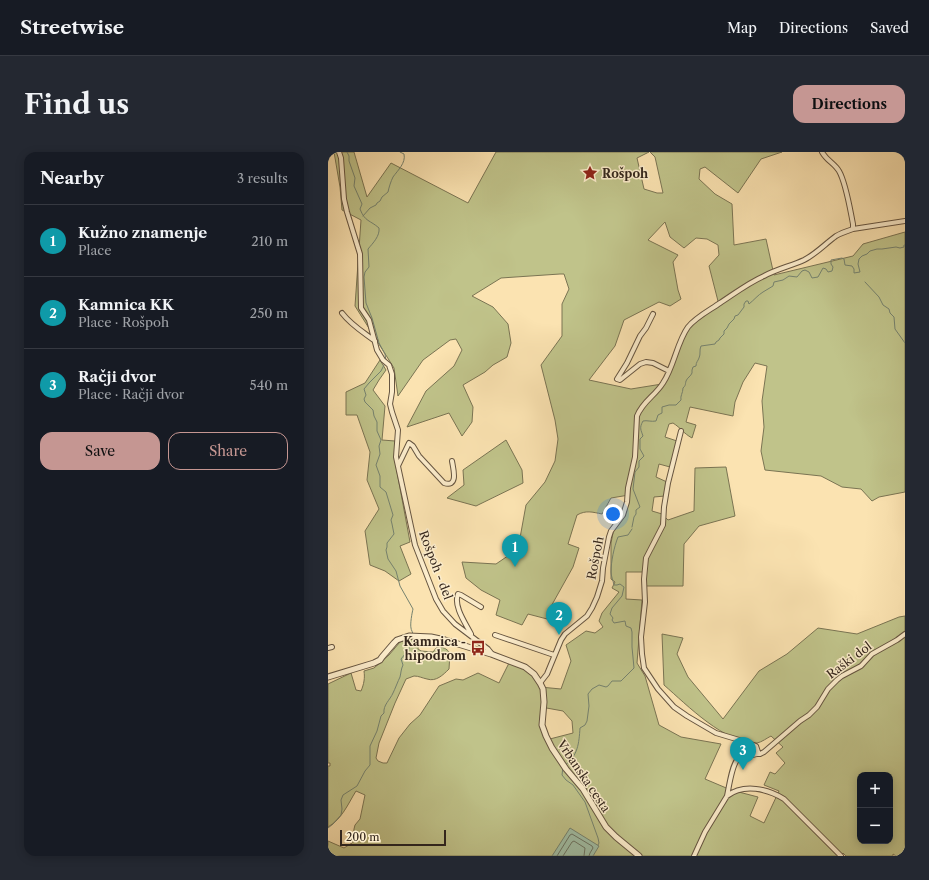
<!DOCTYPE html>
<html lang="en">
<head>
<meta charset="utf-8">
<style>
	:root { --surface:#171b24; --page:#242831; --text:#f1f3f6; --muted:#9ea1a6; --line:#363941; --accent:#c59692 }
	body { margin:0; font-family:"Libre Caslon Text",serif; background:var(--page); color:var(--text) }
	.controls { position:absolute; right:12px; bottom:12px; display:grid; overflow:hidden; border-radius:8px; box-shadow:0 2px 10px #0003 }
	.controls button { width:36px; height:36px; display:grid; place-items:center; padding:0; border:0; border-bottom:1px solid var(--line); background:var(--surface); color:var(--text); font:20px sans-serif }
	.scale { position:absolute; left:12px; bottom:10px; width:106px; box-sizing:border-box; padding-left:4px; border:2px solid #34261c; border-top:0; font-size:11px; line-height:14px; white-space:nowrap; color:#34261c; -webkit-text-stroke:3px #fcedcc; paint-order:stroke }
	.you { position:absolute; left:285px; top:362px; width:14px; height:14px; margin:-10px; border:3px solid #fff; border-radius:50%; background:#1a73e8; box-shadow:0 0 0 6px #1a73e833 }
	.badge { display:grid; place-items:center; width:26px; height:26px; border-radius:50%; background:var(--accent); color:#fff; font-size:13px; font-weight:700 }
	.pin { position:absolute; translate:-50% -33px; filter:drop-shadow(0 1px 2px #0008) }
	.pin::after { content:''; position:absolute; top:21px; width:14px; height:12px; background:inherit; clip-path:polygon(0 0,100% 0,50% 100%) }
	.list { margin:0; padding:0; list-style:none }
	h2 { display:flex; justify-content:space-between; align-items:center; height:52px; margin:0; padding:0 16px; font-size:17px }
	h2 small { font-size:13px; font-weight:400; color:var(--muted) }
	.list li { display:grid; grid-template-columns:26px 1fr auto; gap:12px; align-items:center; box-sizing:border-box; height:72px; padding:0 16px; border-top:1px solid var(--line) }
	.list b { display:block; font-size:15px; white-space:nowrap }
	.list p { margin:0; font-size:13px; white-space:nowrap; color:var(--muted) }
	.list em { font-size:13px; font-style:normal; color:var(--muted) }
	.actions { display:flex; gap:8px; padding:12px 16px }
	.actions a { flex:1; padding:9px 0; border:1px solid var(--accent); border-radius:12px; text-align:center; font-size:14px; color:var(--accent) }
	.actions .main { background:var(--accent); color:#111 }
	.map { position:relative; flex:none; width:577px; height:704px; overflow:hidden; border-radius:12px }
	header { display:flex; align-items:center; gap:24px; box-sizing:border-box; height:56px; padding:0 20px; background:var(--surface); border-bottom:1px solid var(--line) }
	header strong { font-size:19px }
	nav { display:flex; gap:22px; margin-inline-start:auto; font-size:14px }
	.intro { display:flex; align-items:center; justify-content:space-between; box-sizing:border-box; height:96px; padding:0 24px }
	h1 { margin:0; font-size:28px }
	.button { padding:10px 18px; border-radius:12px; background:var(--accent); color:#111; font-size:14px; font-weight:700 }
	main { display:flex; gap:24px; padding:0 24px }
	aside { flex:1; background:var(--surface); border-radius:12px; box-shadow:0 2px 10px #0003 }
	.map>svg:first-child { display:block }
	.green { fill:#c0c38a; stroke:#7a7453; fill-rule:evenodd }
	.water { fill:#a0bfa6; stroke:#75826f }
	.lines { fill:none; stroke-linecap:round; stroke-linejoin:round }
	.shore { stroke:#6a7261; stroke-width:1 }
	.stream { stroke:#75826f; stroke-width:1 }
	.minor-casing { stroke:#665541; stroke-width:6 }
	.tertiary-casing { stroke:#665541; stroke-width:7 }
	.minor { stroke:#fcedcc; stroke-width:4 }
	.tertiary { stroke:#fcedcc; stroke-width:5 }
	.labels { text-anchor:middle; dominant-baseline:central; stroke-width:3; stroke-linejoin:round; paint-order:stroke }
	.poi-label { font-size:12px; font-weight:bold; fill:#34261c; stroke:#fcedcc; text-anchor:start }
	.street-label { font-size:12px; fill:#34261c; stroke:#fcedcc }
</style>
</head>
<body>
<header>
<strong>Streetwise</strong>
<nav><a>Map</a><a>Directions</a><a>Saved</a></nav>
</header>
<div class="intro"><h1>Find us</h1><a class="button">Directions</a></div>
<main>
<aside>
<h2>Nearby<small>3 results</small></h2>
<ul class="list">
<li><span class="badge" style="background:#0f9aa8">1</span><div><b>Kužno znamenje</b><p>Place</p></div><em>210 m</em></li>
<li><span class="badge" style="background:#0f9aa8">2</span><div><b>Kamnica KK</b><p>Place · Rošpoh</p></div><em>250 m</em></li>
<li><span class="badge" style="background:#0f9aa8">3</span><div><b>Račji dvor</b><p>Place · Račji dvor</p></div><em>540 m</em></li>
</ul>
<div class="actions"><a class="main">Save</a><a>Share</a></div>
</aside>
<div class="map">
<svg width="577" height="704" viewBox="0 0 577 704">
	<rect width="100%" height="100%" fill="#fbe3b1"/>
	<filter id="stains"><feTurbulence type="fractalNoise" baseFrequency=".005" numOctaves="4"/><feColorMatrix values="0 0 0 0 .2 0 0 0 0 .09 0 0 0 0 .02 0 0 0 .5 -.17"/></filter>
	<radialGradient id="worn" r=".72"><stop offset=".6" stop-color="#630" stop-opacity="0"/><stop offset="1" stop-color="#630" stop-opacity=".3"/></radialGradient>
	<path class="green" d="M6 0H26L39 45 63 11 140 51 168 0H321L309 6 316 37 329 41H335L327 5 322 0H454L433 7 410 41 377 15 372 17 371 27 387 42 404 52 406 93 438 87 446 123 525 104 535 92 577 80V340L551 345 544 349 533 337 514 335 493 324 437 318 433 299 436 275 434 249 439 214 427 211 415 230 407 250 405 264 362 255 358 270 368 273 364 286C355 281 353 276 345 271L341 272 337 285 349 289 342 315 331 312 328 325 339 330 337 344 326 345 324 359 334 362 340 368 366 359 367 316 398 315 407 364 371 374 356 392 355 434H318L317 420H298V447L314 448 309 511 317 524 331 573 353 585 393 592 377 627 403 638 430 645 422 664 436 671 451 639 436 633 442 620 447 622 457 611 448 601 455 595 443 584C439 586 434 590 429 591 397 592 359 553 336 533L334 482 355 486 349 502 360 525 395 567 431 519 459 502 490 476 529 482 571 465 577 464V704H568L565 702V704H518L515 701 513 704H0V689L16 696 24 691 25 688 26 677 27 673 32 667 37 643 28 639C20 652 14 667 0 675V614H2V611H0V532L23 521 28 538 33 539C36 532 37 526 36 519L46 516 61 503 72 490 82 487 90 488V497L93 499 105 500 109 495C115 495 118 496 122 501L121 517C115 523 108 530 99 527 94 526 91 524 86 524L78 527 67 551 51 591 48 606 50 609 55 611H59L71 586 82 572 92 563 111 534 128 527 135 528 150 521 171 531 181 511 196 515 205 524 212 535 233 537 243 509 238 493 258 479 267 481 275 475 271 469 274 461 291 440 284 436 287 430 283 427V391L285 381V379C294 367 301 359 301 343L283 346 274 362C264 360 258 358 249 363L240 392 251 396 245 415 221 458 223 468 200 462 194 473 168 463 172 448 153 438 138 426 134 410 168 412 190 397 198 353 217 330 227 309 230 287 227 268 213 213 234 184V152L241 137 236 122H232L173 126 144 144 165 155 180 172 183 191 179 205 165 213 157 220 135 233 145 255 144 270 134 284 121 261 79 275 98 239 126 214 134 198 128 187 122 188 95 208 70 244 66 216 27 154 33 68 14 58 12 35ZM337 70 342 85 356 96 368 86 379 87 390 93 391 103 381 114 391 153 360 176 334 232 303 237 261 228 287 194 296 168 331 150 342 154 353 147 350 138 345 110 350 103 320 88ZM213 555 235 559 244 569 245 581 218 588 212 570ZM532 623H562V689H532Z
		M52 208 58 218 51 228 45 238 57 254 54 288 67 289V309L82 390 72 394 83 422 71 429 57 419 42 413 37 379 51 357 39 328 42 300 29 263H18V240L37 231Z
		M178 288 194 318 195 331 148 354 119 346 136 333 135 318Z"/>
	<path class="water" d="M242 676 271 694 265 704H224Z"/>
	<g class="lines">
		<path class="shore" d="M229 704 242 683 244 682 264 694 265 696 262 701 261 704
			M235 704 244 690 246 689 257 696 256 704"/>
		<path class="stream" d="M19 0 21 4V9L27 26 26 34 34 52 32 57C37 70 42 68 51 76 52 84 45 91 40 97L41 115 37 120 36 125 38 151 44 166 51 191 57 202 58 209
			M35 64 42 56 48 53 49 51 52 49 54 45 60 40C61 35 63 29 65 25 70 18 78 11 76 2L72 0
			M537 130 551 145 555 153 561 157 562 161 566 165 567 177 577 191
			M57 211 53 219 41 231 36 237 38 243 36 247 37 250 45 258 46 264 49 270V279L53 288 51 294 52 302 48 313 52 324V335L58 340 65 363 63 368 64 372 66 382 59 391V395L58 398 60 407 68 419 72 434 85 457C84 461 82 472 83 476 83 478 85 480 85 483
			M304 375 306 365 308 362V358L312 355 305 337 307 320 311 315V309L316 304 312 297V287L315 284C313 278 311 276 315 269 319 268 323 270 328 269L330 263 334 261V255L341 253H348L353 248C352 244 355 241 355 236 358 233 357 233 358 229 359 226 363 224 364 221V218L365 215 368 214C368 210 370 209 371 206 373 202 371 198 373 194L387 192 388 190 391 188 392 186 396 182V179L399 176 401 172 406 167 407 164 410 163 416 155V152L418 149H420L421 152C426 148 430 143 435 140 438 138 442 136 445 134L446 130 455 128 461 124 469 125 474 119 477 118 481 120 484 126 490 125 495 116 498 117 500 120 504 119 505 115 503 112V108L514 106 516 107 517 113 524 114 526 117V121L532 120 530 112 531 107 534 104 539 102 542 99 549 97H554L568 95 572 96 576 95V93H577
			M237 613C250 604 251 591 252 576L257 573 259 569 261 554 260 542 264 537 271 533 278 535 280 534 284 529H293L306 516 304 495V480L303 476 298 474 297 469 286 471 284 468 285 466 282 462 284 456 294 444 296 435 292 432 289 433H286C285 428 283 424 283 420 283 410 286 395 290 385L300 383 304 377
			M235 615 234 623 238 628 245 633 257 650 270 686 271 691 270 693
			M0 676 5 672 13 663 14 657 13 648 15 643 29 634 37 619 42 613V594L49 579 53 564 56 561C55 553 62 548 65 541 67 537 70 529 72 525 73 521 73 517 75 513L73 507C78 501 83 495 85 488"/>
		<g class="minor-casing">
			<path id="minor" d="M11 0 13 6 16 47 19 60 32 102 33 156 41 168 49 198 55 208 61 213 64 222V240L62 252 64 260 70 278 68 305 87 393 108 447 115 459 127 472 160 497 164 502
				M494 0C499 9 506 11 511 19 518 31 522 57 525 72V77
				M14 161C23 173 35 180 47 189
				M325 162 318 176 312 184 299 211 289 227 292 228 312 212 318 210 325 211 341 219
				M353 279 340 331 336 355 335 373 318 406 316 427 317 450 313 485 314 502 316 516 330 537 346 555 359 564 388 581 418 590 428 594 430 600 429 602C423 604 416 603 410 607 404 612 401 635 399 644
				M70 314 81 291 85 294 91 304 116 331C131 336 125 316 124 309
				M143 482C138 472 125 454 130 442L133 443 153 455
				M167 483 226 503
				M0 496 4 495
				M212 531 219 522 233 488 237 482 259 464 264 456 269 445 274 429 275 416 281 385 283 379 295 363 299 350 300 336 307 305 309 264C315 249 327 244 335 231 346 215 349 190 360 175 368 165 382 158 392 151 406 142 420 131 436 124 449 117 463 114 476 108 488 102 497 92 508 84 513 81 519 79 525 77L577 69
				M429 602H432L436 600 472 569 481 563 489 555 500 537 509 528 514 524 533 514 544 502 569 488 577 482
				M366 704 377 680 399 644C416 631 440 637 456 647L513 704"/>
		</g>
		<g class="tertiary-casing">
			<path id="tertiary" d="M0 525 46 511 52 508 54 505 66 491 69 488 81 484 103 485 117 488 163 502 197 515 206 522 212 531 215 537 216 550 214 573 218 584 224 596 238 617 255 637 278 675 288 685 311 704"/>
		</g>
		<use href="#minor" class="minor"/>
		<use href="#tertiary" class="tertiary"/>
	</g>
	<defs>
		<g id="sight-bare" transform="scale(1.2)"><path d="M0-6L1.8-2.2L6-1.7L2.9 1.2L3.7 5.4L0 3.3L-3.7 5.4L-2.9 1.2L-6-1.7L-1.8-2.2Z" fill="#8f2418" stroke="#fcedcc" stroke-width="2.5" paint-order="stroke"/></g>
		<g id="bus-bare" transform="scale(1.2)"><path d="M-5-6H5V4H4V6H2V4H-2V6H-4V4H-5ZM-3.5-4V0h7V-4ZM-3.5 1.2v1.5H-2V1.2ZM2 1.2v1.5H3.5V1.2Z" fill="#8f2418" stroke="#fcedcc" stroke-width="2.5" paint-order="stroke"/></g>
	</defs>
	<g fill-rule="evenodd">
		<use href="#sight-bare" x="262" y="21"/>
		<use href="#bus-bare" x="150" y="496"/>
	</g>
	<g class="labels">
		<g class="poi-label">
			<text x="274" y="21">Rošpoh</text>
			<text x="138" y="489" text-anchor="end">Kamnica -<tspan x="138" dy="14">hipodrom</tspan></text>
		</g>
		<g class="street-label">
			<text transform="translate(267 406) rotate(-79)">Rošpoh</text>
			<text transform="translate(108 413) rotate(69)">Rošpoh - del</text>
			<text transform="translate(521 508) rotate(-37)">Raški dol</text>
			<text transform="translate(256 624) rotate(56)">Vrbanska cesta</text>
		</g>
	</g>
	<rect width="100%" height="100%" filter="url(#stains)"/>
	<rect width="100%" height="100%" fill="url(#worn)"/>
</svg>
<div class="controls">
<button>+</button>
<button>−</button>
</div>
<div class="scale">200 m</div>
<div class="you"></div>
<div class="pin badge" style="left:187px;top:415px;background:#0f9aa8">1</div>
<div class="pin badge" style="left:231px;top:483px;background:#0f9aa8">2</div>
<div class="pin badge" style="left:415px;top:618px;background:#0f9aa8">3</div>
</div>
</main>
</body>
</html>
